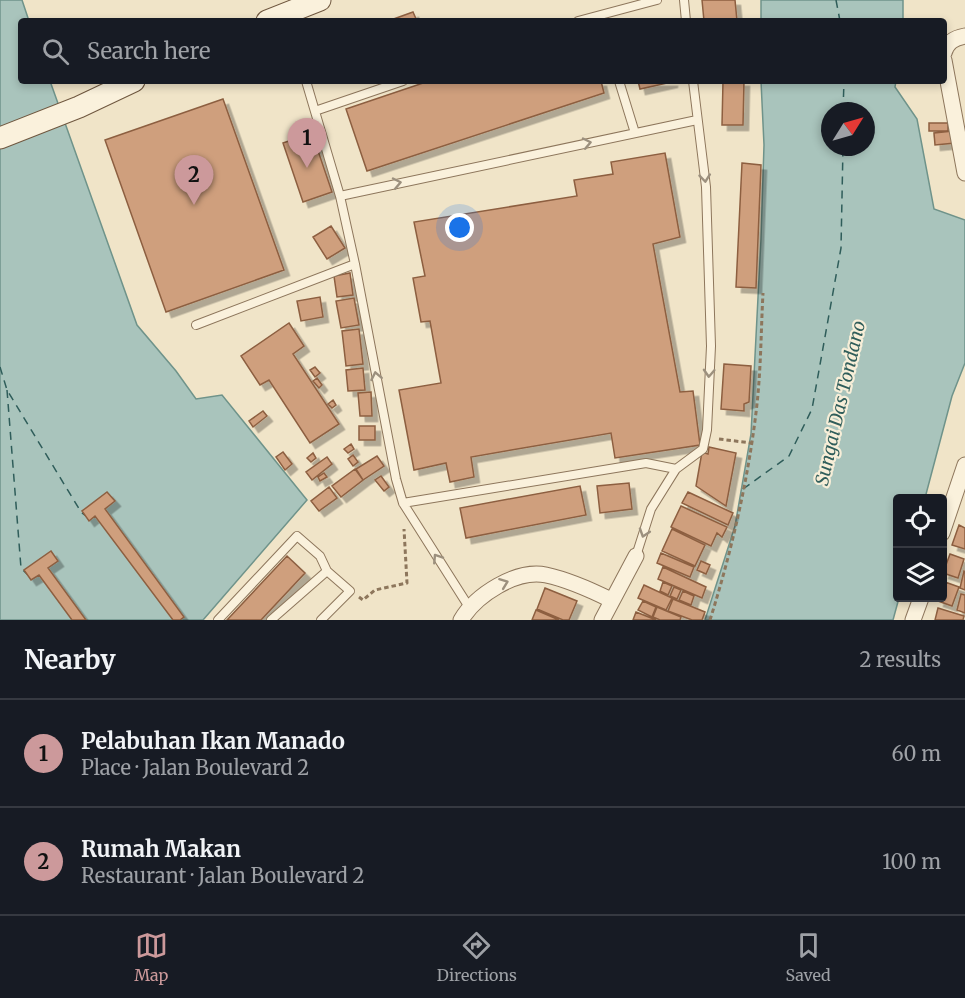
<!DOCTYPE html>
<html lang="en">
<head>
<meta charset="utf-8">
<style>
	:root { --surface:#171b24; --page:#242831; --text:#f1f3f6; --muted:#9ea1a6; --line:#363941; --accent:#cc999b }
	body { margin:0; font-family:Merriweather,serif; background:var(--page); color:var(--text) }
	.controls { position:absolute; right:18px; bottom:18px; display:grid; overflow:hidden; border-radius:6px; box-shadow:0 3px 9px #0003 }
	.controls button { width:54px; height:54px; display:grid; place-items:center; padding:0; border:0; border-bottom:2px solid var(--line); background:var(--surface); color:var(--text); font:30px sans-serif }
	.compass { position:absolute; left:821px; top:102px; width:54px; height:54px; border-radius:50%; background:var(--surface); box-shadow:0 3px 9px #0003; rotate:53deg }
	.you { position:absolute; left:460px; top:228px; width:21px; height:21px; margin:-15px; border:4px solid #fff; border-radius:50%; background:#1a73e8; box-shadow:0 0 0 9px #1a73e833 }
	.badge { display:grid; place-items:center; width:39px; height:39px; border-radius:50%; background:var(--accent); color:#111; font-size:20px; font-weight:700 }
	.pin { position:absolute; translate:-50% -50px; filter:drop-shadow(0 2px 3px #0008) }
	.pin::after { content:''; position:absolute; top:32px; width:21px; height:18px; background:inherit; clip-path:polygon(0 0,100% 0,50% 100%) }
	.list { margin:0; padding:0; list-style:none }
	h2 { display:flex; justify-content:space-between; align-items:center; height:78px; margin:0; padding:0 24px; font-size:26px }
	h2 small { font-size:20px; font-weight:400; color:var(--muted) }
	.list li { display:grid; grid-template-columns:39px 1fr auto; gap:18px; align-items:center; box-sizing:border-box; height:108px; padding:0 24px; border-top:2px solid var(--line) }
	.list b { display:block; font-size:22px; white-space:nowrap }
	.list p { margin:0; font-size:20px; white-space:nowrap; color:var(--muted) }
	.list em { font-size:20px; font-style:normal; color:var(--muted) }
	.icon { flex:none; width:33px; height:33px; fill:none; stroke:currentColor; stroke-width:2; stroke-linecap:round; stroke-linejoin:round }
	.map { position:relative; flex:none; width:965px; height:620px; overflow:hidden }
	.search { position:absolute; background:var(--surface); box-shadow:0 3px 9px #0003; left:18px; right:18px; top:18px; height:66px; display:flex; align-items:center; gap:15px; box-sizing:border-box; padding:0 21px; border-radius:6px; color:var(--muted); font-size:22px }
	.sheet { height:294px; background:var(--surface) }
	nav { display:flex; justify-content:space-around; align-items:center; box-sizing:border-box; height:84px; border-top:2px solid var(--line); background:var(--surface); font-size:16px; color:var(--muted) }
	nav a { display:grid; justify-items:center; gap:3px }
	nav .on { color:var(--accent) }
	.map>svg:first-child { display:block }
	.water { fill:#a9c4bc; stroke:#6f938a; stroke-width:1.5; fill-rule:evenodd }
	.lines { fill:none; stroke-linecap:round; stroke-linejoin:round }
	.ferry { stroke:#2f5d5a; stroke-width:1.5; stroke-dasharray:8 6; stroke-linecap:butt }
	.building { fill:#cf9f7d; stroke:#8d5f41; stroke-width:1.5; filter:url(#shadow) }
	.lane-casing { stroke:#8d765c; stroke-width:10 }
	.street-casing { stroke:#8d765c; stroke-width:17 }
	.secondary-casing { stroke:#6f573f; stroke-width:23 }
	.path { stroke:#8d765c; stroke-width:3; stroke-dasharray:4.5 3; stroke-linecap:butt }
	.lane { stroke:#faf1dc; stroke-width:8 }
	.street { stroke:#faf1dc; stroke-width:15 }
	.secondary { stroke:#faf1dc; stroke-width:21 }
	.oneway { stroke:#9c907e }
	.labels { text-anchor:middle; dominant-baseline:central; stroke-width:4.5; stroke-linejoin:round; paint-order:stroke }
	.water-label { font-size:18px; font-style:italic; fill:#2f5d5a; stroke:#f7eed8 }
</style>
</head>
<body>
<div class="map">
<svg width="965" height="620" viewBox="0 0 965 620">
	<defs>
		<filter id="shadow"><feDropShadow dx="5.5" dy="5.5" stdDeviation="0" flood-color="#0004"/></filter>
	</defs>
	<rect width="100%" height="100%" fill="#f0e4c8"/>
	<path class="water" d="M0 0H22L29 21H21V81H50L137 325 176 371 196 399 222 395 307 500 203 620H0Z
		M761 0H903V21H761Z
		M761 81H896L895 87 917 119 934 209 965 220V363L952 396 925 498 898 499V598H899L893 620H705L735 526 751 434 761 239 764 145ZM830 111H866V147H830Z"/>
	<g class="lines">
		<path class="ferry" d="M836 0 840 21
			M843 111 844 81
			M0 367 7 390 81 512 86 516
			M7 390 21 568 28 575
			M743 489 789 456 812 409 841 248 843 147"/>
	</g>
	<path class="building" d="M702 0H735L737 21H704Z
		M413 12 417 21H388Z
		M429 81H601L604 93 367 171 346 109Z
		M638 81H672V82L640 89Z
		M723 81H744L743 125H722Z
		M223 99 284 270 166 312 105 140Z
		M929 123H948V131H929Z
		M953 131 955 143 935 145 934 133Z
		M312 133 332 192 303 202 283 143Z
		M665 153 680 237 653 244 680 392 693 391 700 445 615 458 611 433 471 457 474 477 450 482 446 463 414 470 399 390 441 383 430 321 421 322 413 278 425 276 414 222 577 196 574 180 613 174 611 162Z
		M742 163 761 165 756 288 736 287Z
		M331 226 345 248 327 259 313 237Z
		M350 273 353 295 337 297 334 276Z
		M320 297 323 317 301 321 297 301Z
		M354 298 359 325 341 328 336 301Z
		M289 323 304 346 293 354 339 424 310 443 269 380 260 385 241 356Z
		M359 329 363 364 346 366 342 331Z
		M724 364 751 366 749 402 744 404V411L721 409Z
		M315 367 320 373 315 377 310 370Z
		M363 368 365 390 348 391 346 370Z
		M317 378 322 385 319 388 313 381Z
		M371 392 372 416H360L358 393Z
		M333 400 336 405 332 408 328 404Z
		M263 411 267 416 253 427 249 421Z
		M359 426H375V440H359Z
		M351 444 354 449 348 453 344 449Z
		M709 447 736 453 726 506 696 486 702 452 708 454Z
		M283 452 292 464 285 470 276 457Z
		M313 453 316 458 311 462 307 458Z
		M353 455 358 462 353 466 348 459Z
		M377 456 384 466 363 480 356 469Z
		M327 457 332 464 312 480 306 472Z
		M355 469 363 480 341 497 332 486Z
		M324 473 327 477 320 481 318 477Z
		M381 476 389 487 384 491 375 480Z
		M629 483 632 509 600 513 597 486Z
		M580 486 586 515 466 538 460 508Z
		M329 487 337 498 319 511 311 501Z
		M107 492 115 501 105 509 184 617 180 620H173L95 516 89 521 82 511Z
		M688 492 733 513 728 525 682 503Z
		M681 506 727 527 722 537 717 533 711 546 671 527Z
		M959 525 965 528V549L952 545Z
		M672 529 705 545 695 566 662 551Z
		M51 551 58 561 48 568 86 620H72L39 575 31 580 24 570Z
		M661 553 694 567 690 577 657 563Z
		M950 554 964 559 958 578 943 573Z
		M287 556 305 573 261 620H227Z
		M701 561 710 565 706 574 697 570Z
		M663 567 706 587 702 598 658 579Z
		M964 571 965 572V590L960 588Z
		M663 582 672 586 668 595 660 591Z
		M945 582 959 587 952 606 938 601 939 598H942Z
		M644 585 672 598 666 610 638 598Z
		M674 587 681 590 677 599 670 596Z
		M545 588 577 601 569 620H563L537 609Z
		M683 591 694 596 691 605 679 600Z
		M961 594 965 595V613L957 610Z
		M673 599 705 612 702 620H692L668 611Z
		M643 601 656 607 652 617 638 610Z
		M657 607 681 617 680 620H660L653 617Z
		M938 608 964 616 963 620H935Z
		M536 610 559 620H532Z
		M636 612 656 620H633Z"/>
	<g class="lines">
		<g class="lane-casing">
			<path id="lane" d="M684 0 686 21
				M578 21 657 0
				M306 81 340 196 355 264 396 479 403 503 469 607
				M619 81 635 133
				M315 111 403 81
				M340 196 697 120
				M196 325 355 264
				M403 503 646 463 676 469
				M636 556 651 509 676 469 703 449 707 430 711 346 706 187 693 81
				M218 620 297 536 320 556 327 571 271 620
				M321 620 350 591 327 571"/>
		</g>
		<g class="street-casing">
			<path id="street" d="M944 53C947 42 954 38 965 36
				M944 60 965 173
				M942 533 965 465
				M461 620C476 595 516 569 546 575 569 580 591 590 611 600
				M602 620 636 556
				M913 620 921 598"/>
		</g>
		<g class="secondary-casing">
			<path id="secondary" d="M267 21 320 0
				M0 138 79 107 134 81"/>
		</g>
		<path class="path" d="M719 439 751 443
			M359 597 363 600 375 590 407 583 404 529
			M710 620C732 550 749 476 757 404 761 367 761 330 763 293"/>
		<use href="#lane" class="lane"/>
		<use href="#street" class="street"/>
		<use href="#secondary" class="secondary"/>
	</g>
	<defs><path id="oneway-chevron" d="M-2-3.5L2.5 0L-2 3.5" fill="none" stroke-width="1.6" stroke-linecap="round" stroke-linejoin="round" transform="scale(1.5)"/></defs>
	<g class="oneway">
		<use href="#oneway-chevron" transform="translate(587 143) rotate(-12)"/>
		<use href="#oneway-chevron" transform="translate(705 178) rotate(84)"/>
		<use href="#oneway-chevron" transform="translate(397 183) rotate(-12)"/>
		<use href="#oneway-chevron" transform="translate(709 373) rotate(93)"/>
		<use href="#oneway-chevron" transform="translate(376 376) rotate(-101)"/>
		<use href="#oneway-chevron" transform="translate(644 533) rotate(108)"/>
		<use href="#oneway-chevron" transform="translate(437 558) rotate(-123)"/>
		<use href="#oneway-chevron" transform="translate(504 583) rotate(-21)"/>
	</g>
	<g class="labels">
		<g class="water-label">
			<text transform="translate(840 403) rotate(-77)">Sungai Das Tondano</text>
		</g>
	</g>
</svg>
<div class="controls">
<button><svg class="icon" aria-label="locate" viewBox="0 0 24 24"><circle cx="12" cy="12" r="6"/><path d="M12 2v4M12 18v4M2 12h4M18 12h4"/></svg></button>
<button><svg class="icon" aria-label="layers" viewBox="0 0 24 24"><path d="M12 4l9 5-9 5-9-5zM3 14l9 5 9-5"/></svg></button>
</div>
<svg class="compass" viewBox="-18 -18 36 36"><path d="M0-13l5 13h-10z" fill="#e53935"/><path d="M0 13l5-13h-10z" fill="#9ea1a6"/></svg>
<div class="you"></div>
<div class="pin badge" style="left:307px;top:168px">1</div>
<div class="pin badge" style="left:194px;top:205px">2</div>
<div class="search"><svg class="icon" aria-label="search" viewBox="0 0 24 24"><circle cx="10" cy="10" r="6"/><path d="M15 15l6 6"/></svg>Search here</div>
</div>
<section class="sheet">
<h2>Nearby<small>2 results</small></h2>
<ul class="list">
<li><span class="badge">1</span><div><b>Pelabuhan Ikan Manado</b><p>Place · Jalan Boulevard 2</p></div><em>60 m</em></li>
<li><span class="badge">2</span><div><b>Rumah Makan</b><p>Restaurant · Jalan Boulevard 2</p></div><em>100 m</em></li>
</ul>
</section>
<nav>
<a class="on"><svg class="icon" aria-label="map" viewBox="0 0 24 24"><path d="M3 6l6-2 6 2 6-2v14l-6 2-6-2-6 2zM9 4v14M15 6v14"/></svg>Map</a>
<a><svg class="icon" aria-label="directions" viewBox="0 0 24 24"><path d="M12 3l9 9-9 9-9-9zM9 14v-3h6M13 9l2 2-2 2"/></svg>Directions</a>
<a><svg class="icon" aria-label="saved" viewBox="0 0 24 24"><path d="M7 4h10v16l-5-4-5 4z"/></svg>Saved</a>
</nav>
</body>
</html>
